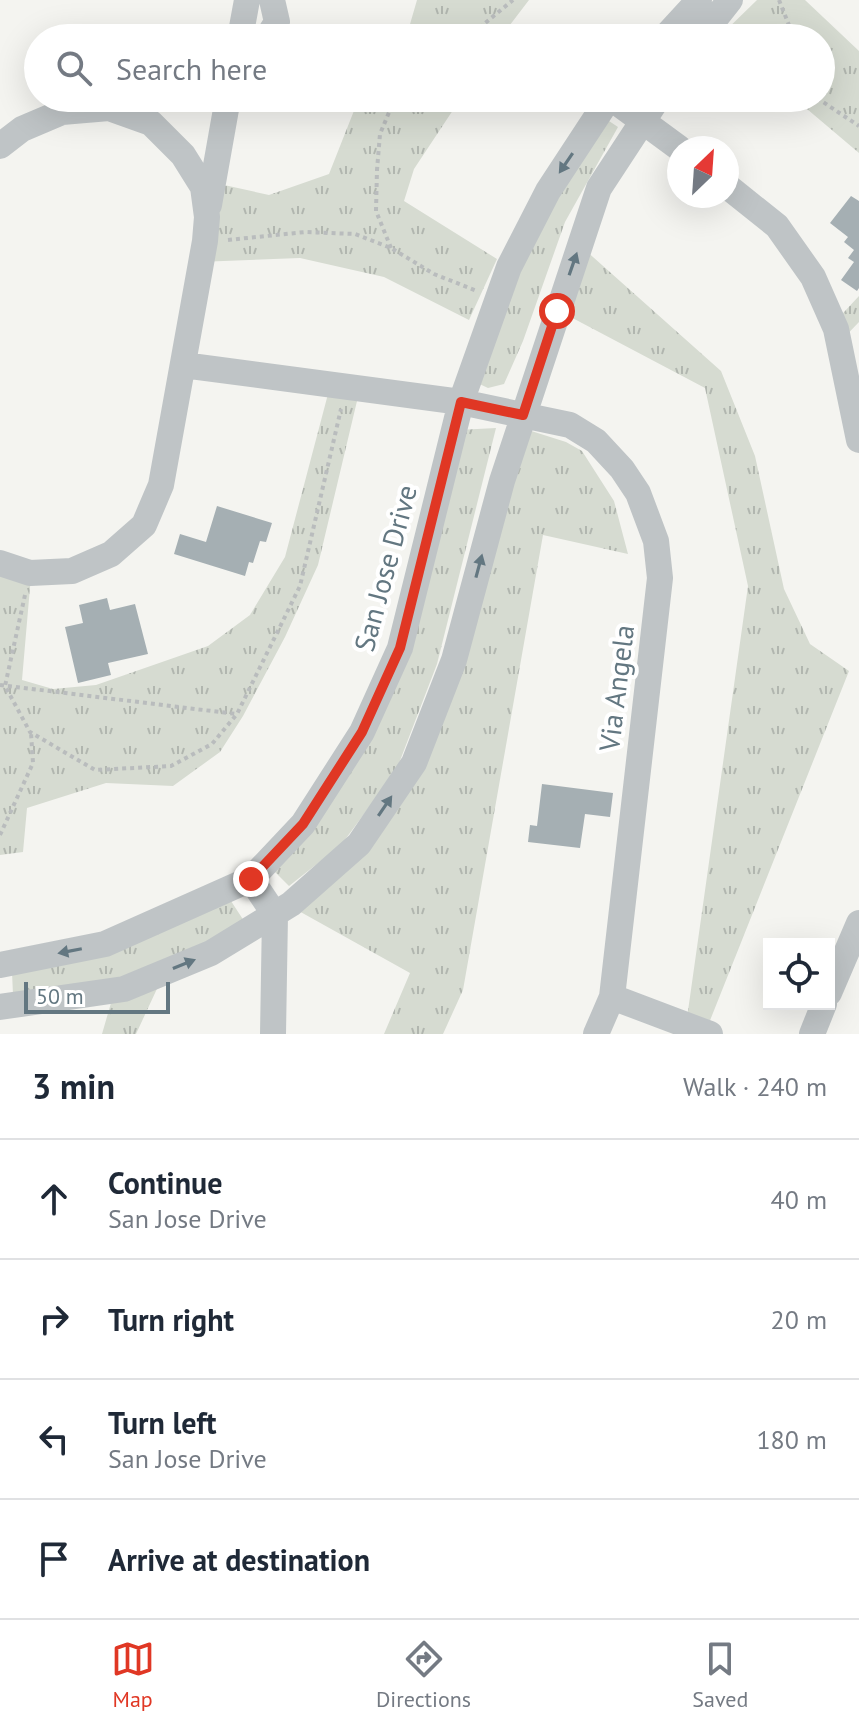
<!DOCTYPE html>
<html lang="en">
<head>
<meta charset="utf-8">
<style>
	:root { --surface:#fff; --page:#f2f2f3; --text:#1f2937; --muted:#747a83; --line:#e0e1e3; --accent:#e03724 }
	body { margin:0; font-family:"PT Sans",sans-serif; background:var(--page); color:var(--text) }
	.controls { position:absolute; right:24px; bottom:24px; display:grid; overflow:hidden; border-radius:0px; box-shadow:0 8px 32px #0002 }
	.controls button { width:72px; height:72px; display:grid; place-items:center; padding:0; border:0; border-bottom:2px solid var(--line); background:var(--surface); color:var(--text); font:40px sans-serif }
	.compass { position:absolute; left:667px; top:136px; width:72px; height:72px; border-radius:50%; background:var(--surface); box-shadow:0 8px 32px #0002; rotate:25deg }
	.scale { position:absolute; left:24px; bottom:20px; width:146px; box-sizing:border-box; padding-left:8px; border:4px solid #637781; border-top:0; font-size:22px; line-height:28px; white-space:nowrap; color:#637781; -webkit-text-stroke:6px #fff; paint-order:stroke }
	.stop { position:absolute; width:24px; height:24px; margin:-18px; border:6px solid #e03724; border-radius:50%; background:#fff }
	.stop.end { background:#e03724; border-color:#fff; box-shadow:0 2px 8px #0008 }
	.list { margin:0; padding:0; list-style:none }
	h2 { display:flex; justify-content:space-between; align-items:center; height:104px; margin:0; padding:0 32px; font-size:34px }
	h2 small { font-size:26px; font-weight:400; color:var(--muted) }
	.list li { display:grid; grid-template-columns:52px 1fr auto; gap:24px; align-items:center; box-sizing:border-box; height:120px; padding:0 32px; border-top:2px solid var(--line) }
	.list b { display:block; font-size:30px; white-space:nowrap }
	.list p { margin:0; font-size:26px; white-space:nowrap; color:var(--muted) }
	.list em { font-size:26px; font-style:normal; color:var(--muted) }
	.icon { flex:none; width:44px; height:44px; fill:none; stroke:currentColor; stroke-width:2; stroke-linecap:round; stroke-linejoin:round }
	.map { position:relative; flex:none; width:859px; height:1034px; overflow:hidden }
	.search { position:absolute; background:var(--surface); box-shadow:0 8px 32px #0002; left:24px; right:24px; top:24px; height:88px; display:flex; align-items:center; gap:20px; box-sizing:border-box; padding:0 28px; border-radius:44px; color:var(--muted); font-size:30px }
	.sheet { height:584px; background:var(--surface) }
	nav { display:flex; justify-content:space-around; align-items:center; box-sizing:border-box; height:112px; border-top:2px solid var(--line); background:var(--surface); font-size:22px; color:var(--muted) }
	nav a { display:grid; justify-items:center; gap:4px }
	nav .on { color:var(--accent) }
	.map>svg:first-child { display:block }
	.park { fill:url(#park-tufts) }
	.building { fill:#a5afb3 }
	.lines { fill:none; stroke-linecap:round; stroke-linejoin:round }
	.path { stroke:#b9bcbd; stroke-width:4; stroke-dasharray:4 4; stroke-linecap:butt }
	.minor { stroke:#bfc4c6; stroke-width:26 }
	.oneway { fill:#637781 }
	.route { stroke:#e03724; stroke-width:10 }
	.labels { text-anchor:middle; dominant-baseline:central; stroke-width:8; stroke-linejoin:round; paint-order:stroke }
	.street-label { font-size:28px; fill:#637781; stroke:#fff }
</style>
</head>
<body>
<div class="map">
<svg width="859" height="1034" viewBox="0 0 859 1034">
	<defs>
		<pattern id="park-tufts" width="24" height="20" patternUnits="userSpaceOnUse" patternTransform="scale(2)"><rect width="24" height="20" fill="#d6dbd1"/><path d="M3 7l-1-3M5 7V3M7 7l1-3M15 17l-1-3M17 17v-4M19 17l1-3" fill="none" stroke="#b1b6af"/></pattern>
	</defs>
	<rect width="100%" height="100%" fill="#f4f4f0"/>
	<path class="park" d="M417 0H529L500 38H406Z
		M757 0H805L859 51V153L794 98H821V38H718Z
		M359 98H461L414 169 404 201 497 259 469 320 384 277 300 258 198 262 215 183 269 195 329 174Z
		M606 119 618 127 565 222 523 341 504 384 488 388 471 380 546 211Z
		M584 249 721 371 755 456 784 589 810 644 849 671 709 1023 687 1018 748 586 705 388 563 313Z
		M859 296V322L836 346 831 326Z
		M328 394 357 401 318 565 285 637 243 716 220 752 173 786 106 783 27 808 23 852 0 855V571L31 576 22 680 53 689 96 685 208 646 250 615 285 557Z
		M496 428 437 664 396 771 341 845 289 886 273 870 373 731 458 430Z
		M525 429 566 442 582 451 614 501 628 554 543 535 463 990 443 1034H384L410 973 297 910 422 767Z
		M231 901 244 921 203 944 124 979 13 995 12 972Z
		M162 978 136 1034H102L113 996Z"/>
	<path class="building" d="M851 196 859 201V288L857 291 841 280 854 262 848 258 854 250 844 242 848 237 830 223Z
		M217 506 272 523 266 542 260 541 253 563 249 562 245 576 174 554 180 534 206 542Z
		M107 598 110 610 135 604 148 654 108 663 111 675 78 683 65 627 83 623 79 605Z
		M542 784 613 793 610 817 585 814 580 848 528 842 530 825 537 826Z"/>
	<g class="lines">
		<path class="path" d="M779 0 794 38
			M467 38 513 0
			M817 98 859 126
			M228 240 305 232 355 234 391 248 434 274 477 291
			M391 248 376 211 377 170 380 134 390 110 401 98
			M25 595 5 686 30 732 95 770 171 766 212 744 237 714 300 586 341 409
			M0 685 236 714
			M0 835 33 763 31 733"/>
		<path class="minor" d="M240 38 247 0
			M267 38 277 22 272 0
			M664 38 699 0
			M700 38 730 0
			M611 98 679 148
			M0 146 22 129 62 112 109 108 151 123 183 155 203 187 207 217 205 241 161 485 144 525 111 554 72 571 30 573 0 563
			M727 186 777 226 813 277 836 329 859 440
			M209 205 228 98
			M183 365 461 402 570 425 596 441 622 469 638 493 656 541 660 578 612 997 596 1034
			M251 879 275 915 273 1034
			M0 965 105 944 251 879 303 824 362 732 400 648 461 402 509 267 548 191 609 98
			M829 993 859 923
			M612 997 710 1034
			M0 1007 124 989 211 953 291 904 359 844 414 763 454 660 502 481 599 188 658 98
			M812 1034 824 1004"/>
	</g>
	<defs><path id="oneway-solid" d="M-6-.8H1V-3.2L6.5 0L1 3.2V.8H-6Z" transform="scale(2)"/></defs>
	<g class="oneway">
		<use href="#oneway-solid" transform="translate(566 163) rotate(124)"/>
		<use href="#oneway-solid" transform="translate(573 264) rotate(-71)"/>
		<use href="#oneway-solid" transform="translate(479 566) rotate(-75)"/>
		<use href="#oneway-solid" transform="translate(385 806) rotate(-56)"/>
		<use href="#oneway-solid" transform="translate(70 951) rotate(169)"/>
		<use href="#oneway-solid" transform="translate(184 964) rotate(-22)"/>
	</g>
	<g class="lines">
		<path class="route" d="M251 879 303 824 362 732 400 648 461 402 523 415 557 311"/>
	</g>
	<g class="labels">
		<g class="street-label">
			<text transform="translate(385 568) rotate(-75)">San Jose Drive</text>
			<text transform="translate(616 688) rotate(-83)">Via Angela</text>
		</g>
	</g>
</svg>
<div class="controls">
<button><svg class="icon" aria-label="locate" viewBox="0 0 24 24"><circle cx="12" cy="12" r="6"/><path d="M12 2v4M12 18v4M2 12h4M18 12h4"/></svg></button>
</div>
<svg class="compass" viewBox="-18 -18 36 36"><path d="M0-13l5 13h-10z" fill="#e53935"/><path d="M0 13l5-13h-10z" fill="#747a83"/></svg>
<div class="scale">50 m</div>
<div class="stop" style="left:557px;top:311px"></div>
<div class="stop end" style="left:251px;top:879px"></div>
<div class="search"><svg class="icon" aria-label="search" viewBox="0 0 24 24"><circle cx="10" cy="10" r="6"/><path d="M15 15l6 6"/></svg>Search here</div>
</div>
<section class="sheet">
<h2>3 min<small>Walk · 240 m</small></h2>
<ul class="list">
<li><svg class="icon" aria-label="ahead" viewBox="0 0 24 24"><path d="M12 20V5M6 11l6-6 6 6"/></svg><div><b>Continue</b><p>San Jose Drive</p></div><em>40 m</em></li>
<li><svg class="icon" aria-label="right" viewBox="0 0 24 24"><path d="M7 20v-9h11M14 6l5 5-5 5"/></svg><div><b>Turn right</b></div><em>20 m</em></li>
<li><svg class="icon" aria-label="left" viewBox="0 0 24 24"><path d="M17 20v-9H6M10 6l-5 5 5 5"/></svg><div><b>Turn left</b><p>San Jose Drive</p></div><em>180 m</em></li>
<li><svg class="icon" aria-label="arrive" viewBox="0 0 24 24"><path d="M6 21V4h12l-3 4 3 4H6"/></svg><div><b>Arrive at destination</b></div></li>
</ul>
</section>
<nav>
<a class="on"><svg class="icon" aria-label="map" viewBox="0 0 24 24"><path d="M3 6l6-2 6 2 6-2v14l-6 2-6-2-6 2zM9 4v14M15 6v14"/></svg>Map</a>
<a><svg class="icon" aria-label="directions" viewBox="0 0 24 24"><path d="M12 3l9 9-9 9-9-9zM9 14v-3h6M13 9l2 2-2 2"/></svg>Directions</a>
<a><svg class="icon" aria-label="saved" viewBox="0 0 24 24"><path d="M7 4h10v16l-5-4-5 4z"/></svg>Saved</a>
</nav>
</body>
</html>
